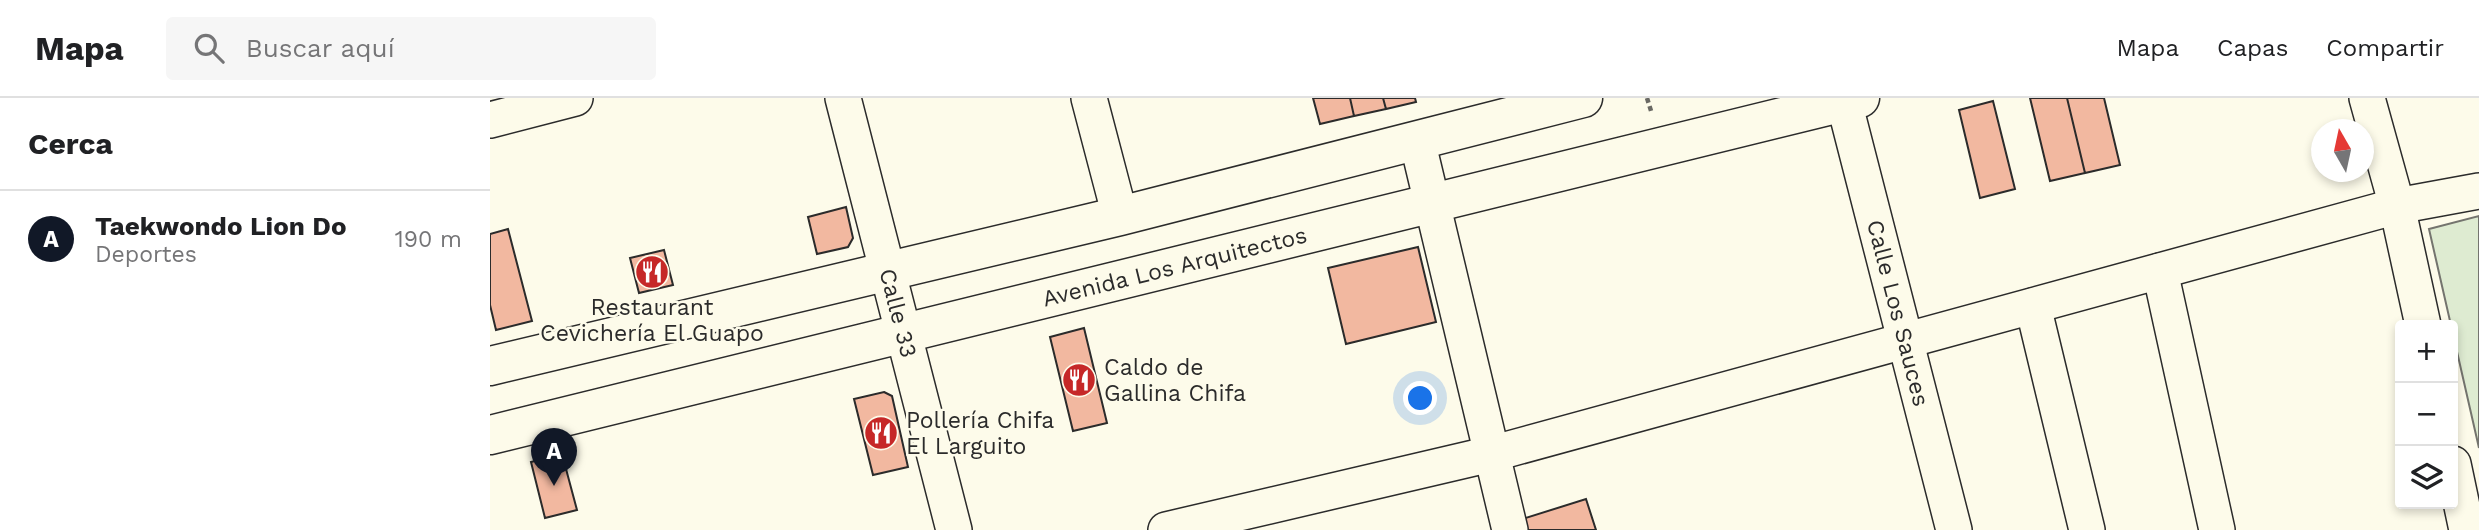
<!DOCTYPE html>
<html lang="es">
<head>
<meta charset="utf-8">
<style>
	:root { --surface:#fff; --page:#f6f6f6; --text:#202124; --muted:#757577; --line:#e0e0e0; --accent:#111827 }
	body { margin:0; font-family:"Work Sans",sans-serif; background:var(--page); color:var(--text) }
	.controls { position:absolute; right:21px; bottom:21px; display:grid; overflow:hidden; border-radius:7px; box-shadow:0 4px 10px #0003 }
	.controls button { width:63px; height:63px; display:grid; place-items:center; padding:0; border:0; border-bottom:2px solid var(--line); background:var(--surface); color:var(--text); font:35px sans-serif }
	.compass { position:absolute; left:1821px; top:21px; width:63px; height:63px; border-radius:50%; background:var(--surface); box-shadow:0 4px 10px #0003; rotate:351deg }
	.you { position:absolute; left:931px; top:301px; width:24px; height:24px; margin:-18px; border:5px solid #fff; border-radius:50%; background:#1a73e8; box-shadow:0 0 0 10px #1a73e833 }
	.badge { display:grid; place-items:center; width:46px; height:46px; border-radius:50%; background:var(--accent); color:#fff; font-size:23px; font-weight:700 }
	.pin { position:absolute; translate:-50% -58px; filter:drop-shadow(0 2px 4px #0008) }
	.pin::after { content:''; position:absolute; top:37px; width:24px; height:21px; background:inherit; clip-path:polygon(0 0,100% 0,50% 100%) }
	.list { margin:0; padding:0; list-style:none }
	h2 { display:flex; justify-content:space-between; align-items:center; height:91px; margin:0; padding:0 28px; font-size:30px }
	h2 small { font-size:23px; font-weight:400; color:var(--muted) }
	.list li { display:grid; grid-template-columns:46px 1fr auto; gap:21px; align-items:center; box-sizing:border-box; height:98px; padding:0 28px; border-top:2px solid var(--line) }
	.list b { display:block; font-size:26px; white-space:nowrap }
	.list p { margin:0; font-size:23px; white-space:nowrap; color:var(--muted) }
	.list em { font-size:23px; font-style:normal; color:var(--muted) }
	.icon { flex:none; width:38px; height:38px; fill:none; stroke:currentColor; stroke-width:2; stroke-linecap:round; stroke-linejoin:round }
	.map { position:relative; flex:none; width:1989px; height:432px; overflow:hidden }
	header { display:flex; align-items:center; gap:42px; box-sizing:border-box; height:98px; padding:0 35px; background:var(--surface); border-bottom:2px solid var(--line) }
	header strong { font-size:33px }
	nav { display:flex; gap:38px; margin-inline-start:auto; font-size:24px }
	.search { width:490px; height:63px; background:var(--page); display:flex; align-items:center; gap:18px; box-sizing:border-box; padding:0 24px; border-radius:7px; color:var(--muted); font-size:26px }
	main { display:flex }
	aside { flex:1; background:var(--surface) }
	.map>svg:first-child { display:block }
	.green { fill:#deebd1; stroke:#74746e; stroke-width:2 }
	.building { fill:#f2b8a0; stroke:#2b2b2b; stroke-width:2 }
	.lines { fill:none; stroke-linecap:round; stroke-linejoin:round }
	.minor-casing { stroke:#2b2b2b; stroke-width:38 }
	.major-casing { stroke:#2b2b2b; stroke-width:41 }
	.path { stroke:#6a6964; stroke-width:4.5; stroke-dasharray:5 3.5; stroke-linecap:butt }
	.minor { stroke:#fdfbea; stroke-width:35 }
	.major { stroke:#fdfbea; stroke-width:38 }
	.labels { text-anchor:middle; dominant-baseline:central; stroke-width:5; stroke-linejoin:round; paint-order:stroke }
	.street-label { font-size:23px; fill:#2b2b2b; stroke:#fdfbea }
	.poi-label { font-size:23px; fill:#2b2b2b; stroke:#fdfbea; text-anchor:start }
</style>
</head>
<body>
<header>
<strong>Mapa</strong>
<div class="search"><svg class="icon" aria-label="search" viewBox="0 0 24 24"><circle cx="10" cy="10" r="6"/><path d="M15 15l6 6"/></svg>Buscar aquí</div>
<nav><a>Mapa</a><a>Capas</a><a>Compartir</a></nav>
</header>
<main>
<aside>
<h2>Cerca<small></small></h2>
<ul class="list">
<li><span class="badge">A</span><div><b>Taekwondo Lion Do</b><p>Deportes</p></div><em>190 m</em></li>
</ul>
</aside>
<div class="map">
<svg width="1989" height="432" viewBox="0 0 1989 432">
	<rect width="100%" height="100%" fill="#fdfbea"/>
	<path class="green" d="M1989 118V350L1939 131Z"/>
	<path class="building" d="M823 0H860L864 18 830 26Z
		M860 0H893L896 11 864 18Z
		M893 0H925L926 4 896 11Z
		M1540 0H1577L1595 75 1560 83Z
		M1577 0H1614L1630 67 1595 75Z
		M1503 3 1525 91 1490 100 1469 12Z
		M356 109 363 140 358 149 327 156 318 119Z
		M18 131 42 223 6 232 0 207V136Z
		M928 149 946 224 856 246 838 170Z
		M174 152 183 187 149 195 140 160Z
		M594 230 617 325 583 333 560 239Z
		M394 294 402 298 418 369 383 377 364 301Z
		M72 356 87 412 55 420 41 364Z
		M1096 401 1106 432H1026L1023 424Z"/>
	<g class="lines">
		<g class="minor-casing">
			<g id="minor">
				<path id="s1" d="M353 0 464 432"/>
				<path d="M599 0 630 118"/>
				<path id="s2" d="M1353 0 1464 432"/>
				<path d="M1877 0 1907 108 1933 227"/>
				<path d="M0 22 85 0"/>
				<path d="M927 42 1020 432"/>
				<path d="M1670 173 1727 432"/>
				<path d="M1543 208 1597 432"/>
				<path d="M1963 366 1977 432"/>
				<path d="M676 432 1001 356 1907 108 1989 93"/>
			</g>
		</g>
		<g class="major-casing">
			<g id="major">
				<path d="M0 268 630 118 1093 0"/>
				<path id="s3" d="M0 337 1370 0"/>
			</g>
		</g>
		<path class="path" d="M1157 0 1162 16"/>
		<use href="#minor" class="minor"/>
		<use href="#major" class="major"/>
	</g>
	<defs>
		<g id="restaurant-disc" transform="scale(1.75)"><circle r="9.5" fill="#c62828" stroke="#fdfbea"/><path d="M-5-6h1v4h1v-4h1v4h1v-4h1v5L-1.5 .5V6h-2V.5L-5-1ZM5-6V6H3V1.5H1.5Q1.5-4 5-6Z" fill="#fff"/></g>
	</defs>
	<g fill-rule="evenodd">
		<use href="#restaurant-disc" x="162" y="174"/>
		<use href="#restaurant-disc" x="589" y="282"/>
		<use href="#restaurant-disc" x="391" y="335"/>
	</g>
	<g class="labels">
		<g class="street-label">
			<text stroke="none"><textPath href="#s3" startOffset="705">Avenida Los Arquitectos</textPath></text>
			<text stroke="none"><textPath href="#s1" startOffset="222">Calle 33</textPath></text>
			<text stroke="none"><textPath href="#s2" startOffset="222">Calle Los Sauces</textPath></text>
		</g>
		<g class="poi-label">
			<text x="162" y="209" text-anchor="middle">Restaurant<tspan x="162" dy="26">Cevichería El Guapo</tspan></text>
			<text x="614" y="269">Caldo de<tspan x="614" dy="26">Gallina Chifa</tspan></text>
			<text x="416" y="322">Pollería Chifa<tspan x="416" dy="26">El Larguito</tspan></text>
		</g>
	</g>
</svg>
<div class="controls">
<button>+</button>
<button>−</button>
<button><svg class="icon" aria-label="layers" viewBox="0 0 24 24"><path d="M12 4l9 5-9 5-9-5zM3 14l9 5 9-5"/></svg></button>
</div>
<svg class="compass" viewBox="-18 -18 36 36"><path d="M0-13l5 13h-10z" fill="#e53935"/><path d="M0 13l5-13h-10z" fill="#757577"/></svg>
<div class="you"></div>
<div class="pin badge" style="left:64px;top:388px">A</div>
</div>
</main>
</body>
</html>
